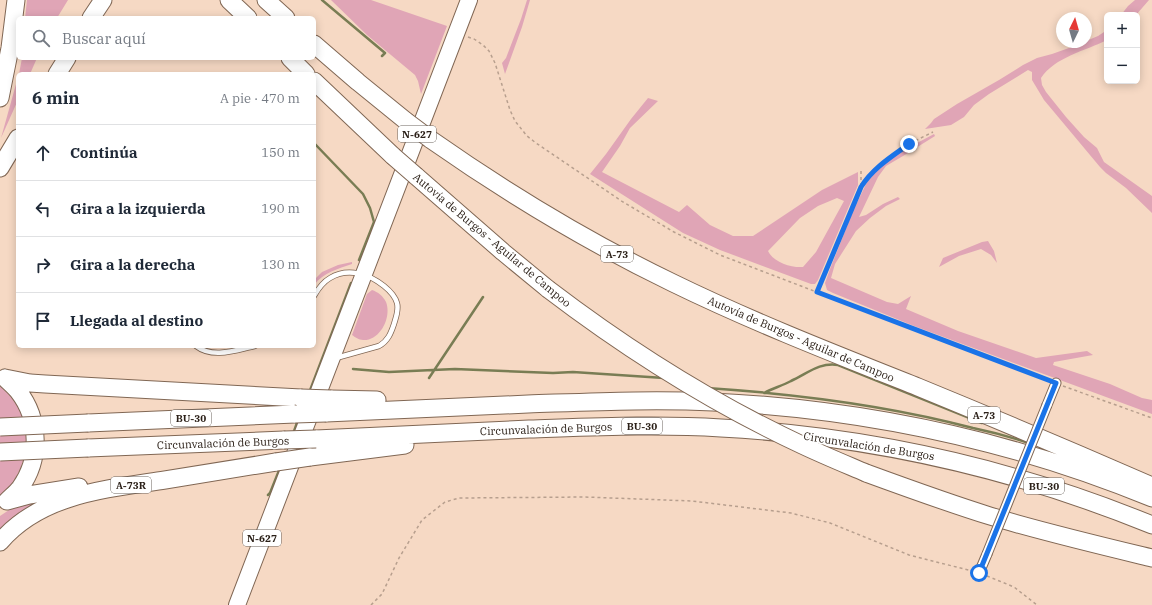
<!DOCTYPE html>
<html lang="es">
<head>
<meta charset="utf-8">
<style>
	:root { --surface:#fff; --page:#f6f6f7; --text:#1f2937; --muted:#747a83; --line:#e0e1e3 }
	body { margin:0; font-family:"IBM Plex Serif",serif; background:var(--page); color:var(--text) }
	.controls { position:absolute; right:12px; top:12px; display:grid; overflow:hidden; border-radius:6px; box-shadow:0 2px 10px #0003 }
	.controls button { width:36px; height:36px; display:grid; place-items:center; padding:0; border:0; border-bottom:1px solid var(--line); background:var(--surface); color:var(--text); font:20px sans-serif }
	.compass { position:absolute; left:1056px; top:12px; width:36px; height:36px; border-radius:50%; background:var(--surface); box-shadow:0 2px 10px #0003; rotate:5deg }
	.stop { position:absolute; width:12px; height:12px; margin:-9px; border:3px solid #1a73e8; border-radius:50%; background:#fff }
	.stop.end { background:#1a73e8; border-color:#fff; box-shadow:0 1px 4px #0008 }
	.list { margin:0; padding:0; list-style:none }
	h2 { display:flex; justify-content:space-between; align-items:center; height:52px; margin:0; padding:0 16px; font-size:17px }
	h2 small { font-size:13px; font-weight:400; color:var(--muted) }
	.list li { display:grid; grid-template-columns:26px 1fr auto; gap:12px; align-items:center; box-sizing:border-box; height:56px; padding:0 16px; border-top:1px solid var(--line) }
	.list b { display:block; font-size:15px; white-space:nowrap }
	.list em { font-size:13px; font-style:normal; color:var(--muted) }
	.icon { flex:none; width:22px; height:22px; fill:none; stroke:currentColor; stroke-width:2; stroke-linecap:round; stroke-linejoin:round }
	.map { position:relative; flex:none; width:1152px; height:605px; overflow:hidden }
	.search { position:absolute; background:var(--surface); box-shadow:0 2px 10px #0003; left:16px; top:16px; width:300px; height:44px; display:flex; align-items:center; gap:10px; box-sizing:border-box; padding:0 14px; border-radius:6px; color:var(--muted); font-size:15px }
	.panel { position:absolute; background:var(--surface); box-shadow:0 2px 10px #0003; left:16px; top:72px; width:300px; height:276px; border-radius:6px }
	.map>svg:first-child { display:block }
	.green { fill:#e0a5b6; fill-rule:evenodd }
	.lines { fill:none; stroke-linecap:round; stroke-linejoin:round }
	.stream { stroke:#797d54; stroke-width:2.5 }
	.service-casing { stroke:#806754; stroke-width:6 }
	.minor-casing { stroke:#806754; stroke-width:11 }
	.trunk-casing { stroke:#806754; stroke-width:18 }
	.motorway-casing { stroke:#806754; stroke-width:19 }
	.path { stroke:#b79f8e; stroke-width:1.5; stroke-dasharray:3 3; stroke-linecap:butt }
	.service { stroke:#fff; stroke-width:4.5 }
	.minor { stroke:#fff; stroke-width:9 }
	.trunk { stroke:#fff; stroke-width:16 }
	.motorway { stroke:#fff; stroke-width:17 }
	.minor-bridge-casing { stroke:#806754; stroke-width:11; stroke-linecap:butt }
	.motorway-bridge-casing { stroke:#806754; stroke-width:19; stroke-linecap:butt }
	.minor-bridge { stroke:#fff; stroke-width:9 }
	.motorway-bridge { stroke:#fff; stroke-width:17 }
	.route { stroke:#1a73e8; stroke-width:5 }
	.labels { text-anchor:middle; dominant-baseline:central; stroke-width:3.5; stroke-linejoin:round; paint-order:stroke }
	.shield { fill:#fff; stroke:#6b635d; stroke-width:1 }
	.shield-label { font-size:10px; font-weight:bold; fill:#2b2018 }
	.street-label { font-size:11px; fill:#2b2018; stroke:#fff }
</style>
</head>
<body>
<div class="map">
<svg width="1152" height="605" viewBox="0 0 1152 605">
	<rect width="100%" height="100%" fill="#f6d9c4"/>
	<path class="green" d="M27 0H68L57 18H25Z
		M331 0H371L447 26 421 94 418 81 415 75 367 35Z
		M527 0H530L522 27 505 74 502 63 506 58 521 19Z
		M1135 0H1149L1136 15H1121L1128 6Z
		M1107 30V40C1085 51 1055 57 1041 78L1042 85 1046 92 1066 117 1084 137 1097 148 1104 162 1152 196V213L1126 188 1106 173 1100 167 1044 100 1032 80V72L1028 70 989 94 974 105 964 117 951 125 925 129 931 123 934 119 957 104 999 80 1023 65 1037 58 1052 54 1086 42V41L1098 36Z
		M22 58H37L30 74H19Z
		M18 77V100L1 138Z
		M648 98 658 101 630 128 620 146 602 172 679 212 687 205 710 225 733 236H753L822 190 858 172V185L818 280 815 284H811L720 250 683 233 590 174 606 154 631 119ZM837 198 844 201 816 252 803 267C791 268 773 262 768 251L800 218 818 206Z
		M934 134 935 136 903 156 886 166 878 177 859 217 866 215 883 204 898 197 900 199 886 206 870 218 856 231 835 264 831 278 887 302 898 304 911 296 906 309 958 331 1036 358 1087 351 1093 355 1054 362 1053 365 1110 384 1142 398 1152 400V414L914 326 833 293 827 290 825 283 830 269 853 211 868 180 879 168 890 159 902 151Z
		M988 241 994 251 997 263 991 255 981 249 959 256 939 267 943 258 982 242Z
		M352 262V264C338 269 324 272 314 285V280L322 272 338 265Z
		M372 290C378 292 383 296 386 302 392 317 380 341 363 340 359 340 355 337 352 335L367 294Z
		M0 386C5 391 11 396 15 402 31 426 29 459 13 482 10 487 4 491 0 495Z
		M46 499C29 505 13 516 0 529V516L18 504Z"/>
	<g class="lines">
		<path class="stream" d="M322 0 385 53 382 56
			M314 143 363 194 370 208 374 222 359 260
			M353 369 389 372 455 369 553 373 573 372 664 378
			M429 378 483 297
			M707 388C797 394 886 405 973 428 992 432 1011 437 1029 443
			M309 393 351 283
			M764 393C773 388 782 386 791 381 807 374 819 362 838 365L982 423
			M293 434 298 420
			M268 495 270 493 280 468"/>
		<g class="service-casing">
			<path id="service" d="M314 296C318 289 323 282 330 278 348 267 369 274 384 286 389 290 395 296 397 303 399 310 396 317 394 324 391 333 388 341 379 346L336 358
				M196 346C213 359 236 350 255 346"/>
		</g>
		<g class="minor-casing">
			<path id="minor" d="M1047 405 1056 383
				M979 573 987 554"/>
		</g>
		<g class="trunk-casing">
			<path id="trunk" d="M237 605 469 0"/>
		</g>
		<g class="motorway-casing">
			<path id="motorway" d="M229 0 248 18
				M266 0 286 18
				M91 18 103 0
				M314 44 358 82 406 121
				M290 58 306 74
				M57 74 67 58
				M314 81 393 156
				M0 98 10 48 16 0
				M430 139C507 193 588 242 673 283 753 322 835 354 918 387 996 419 1074 452 1152 486
				M0 168 18 138
				M416 176 503 252 548 289
				M5 378 30 383 45 384 301 398
				M5 378C9 382 14 386 18 391 40 419 41 459 20 488 16 493 11 497 7 501
				M331 399 377 400
				M326 413C393 410 460 407 528 404 590 402 652 399 713 402 863 409 1013 441 1152 498
				M88 423 295 414
				M316 439C387 435 458 432 529 429 593 427 657 424 721 428 869 436 1015 469 1152 525
				M88 448 284 440
				M310 457 405 445
				M866 473C907 488 948 503 990 516 1043 532 1098 545 1152 558
				M7 501 29 495 79 487
				M0 542C41 494 106 489 165 480 202 474 239 468 276 462"/>
		</g>
		<path class="path" d="M468 37 474 39 483 45 489 51 495 63 510 110 515 121 527 136 536 143 623 202 674 232 720 255 1049 381
			M861 171V185
			M817 292 861 187C877 161 906 145 933 132
			M1063 386 1152 418
			M987 576 1014 587 1037 605
			M371 605 382 594 399 558 422 520 445 502 459 498 585 497 692 501 791 513 830 523 909 555 972 571"/>
		<use href="#service" class="service"/>
		<use href="#minor" class="minor"/>
		<use href="#trunk" class="trunk"/>
		<use href="#motorway" class="motorway"/>
		<g class="minor-bridge-casing">
			<path id="minor-bridge" d="M987 554 1047 405"/>
		</g>
		<g class="motorway-bridge-casing">
			<path id="motorway-bridge" d="M406 121 430 139
				M393 156 416 176
				M548 289C628 350 712 403 802 445 823 455 845 464 866 473
				M301 398 331 399
				M295 414 326 413
				M0 427 88 423
				M284 440 316 439
				M0 452 88 448
				M276 462 310 457"/>
		</g>
		<use href="#minor-bridge" class="minor-bridge"/>
		<use href="#motorway-bridge" class="motorway-bridge"/>
	</g>
	<g class="lines">
		<path class="route" d="M909 144C891 157 873 168 861 187L817 292 1056 383 979 573"/>
	</g>
	<g class="labels">
		<g class="shield">
			<rect x="398" y="126" width="38" height="16" rx="3"/>
			<rect x="601" y="246" width="32" height="16" rx="3"/>
			<rect x="968" y="407" width="32" height="16" rx="3"/>
			<rect x="171" y="410" width="40" height="16" rx="3"/>
			<rect x="622" y="418" width="40" height="16" rx="3"/>
			<rect x="111" y="477" width="40" height="16" rx="3"/>
			<rect x="1024" y="478" width="40" height="16" rx="3"/>
			<rect x="243" y="530" width="38" height="16" rx="3"/>
		</g>
		<g class="shield-label">
			<text x="417" y="134">N-627</text>
			<text x="617" y="254">A-73</text>
			<text x="984" y="415">A-73</text>
			<text x="191" y="418">BU-30</text>
			<text x="642" y="426">BU-30</text>
			<text x="131" y="485">A-73R</text>
			<text x="1044" y="486">BU-30</text>
			<text x="262" y="538">N-627</text>
		</g>
		<g class="street-label">
			<text transform="translate(492 240) rotate(40)">Autovía de Burgos - Aguilar de Campoo</text>
			<text transform="translate(801 339) rotate(23)">Autovía de Burgos - Aguilar de Campoo</text>
			<text transform="translate(546 429) rotate(-2)">Circunvalación de Burgos</text>
			<text transform="translate(223 443) rotate(-2)">Circunvalación de Burgos</text>
			<text transform="translate(869 446) rotate(9)">Circunvalación de Burgos</text>
		</g>
	</g>
</svg>
<div class="controls">
<button>+</button>
<button>−</button>
</div>
<svg class="compass" viewBox="-18 -18 36 36"><path d="M0-13l5 13h-10z" fill="#e53935"/><path d="M0 13l5-13h-10z" fill="#747a83"/></svg>
<div class="stop" style="left:979px;top:573px"></div>
<div class="stop end" style="left:909px;top:144px"></div>
<div class="search"><svg class="icon" aria-label="search" viewBox="0 0 24 24"><circle cx="10" cy="10" r="6"/><path d="M15 15l6 6"/></svg>Buscar aquí</div>
<section class="panel">
<h2>6 min<small>A pie · 470 m</small></h2>
<ul class="list">
<li><svg class="icon" aria-label="ahead" viewBox="0 0 24 24"><path d="M12 20V5M6 11l6-6 6 6"/></svg><div><b>Continúa</b></div><em>150 m</em></li>
<li><svg class="icon" aria-label="left" viewBox="0 0 24 24"><path d="M17 20v-9H6M10 6l-5 5 5 5"/></svg><div><b>Gira a la izquierda</b></div><em>190 m</em></li>
<li><svg class="icon" aria-label="right" viewBox="0 0 24 24"><path d="M7 20v-9h11M14 6l5 5-5 5"/></svg><div><b>Gira a la derecha</b></div><em>130 m</em></li>
<li><svg class="icon" aria-label="arrive" viewBox="0 0 24 24"><path d="M6 21V4h12l-3 4 3 4H6"/></svg><div><b>Llegada al destino</b></div></li>
</ul>
</section>
</div>
</body>
</html>
